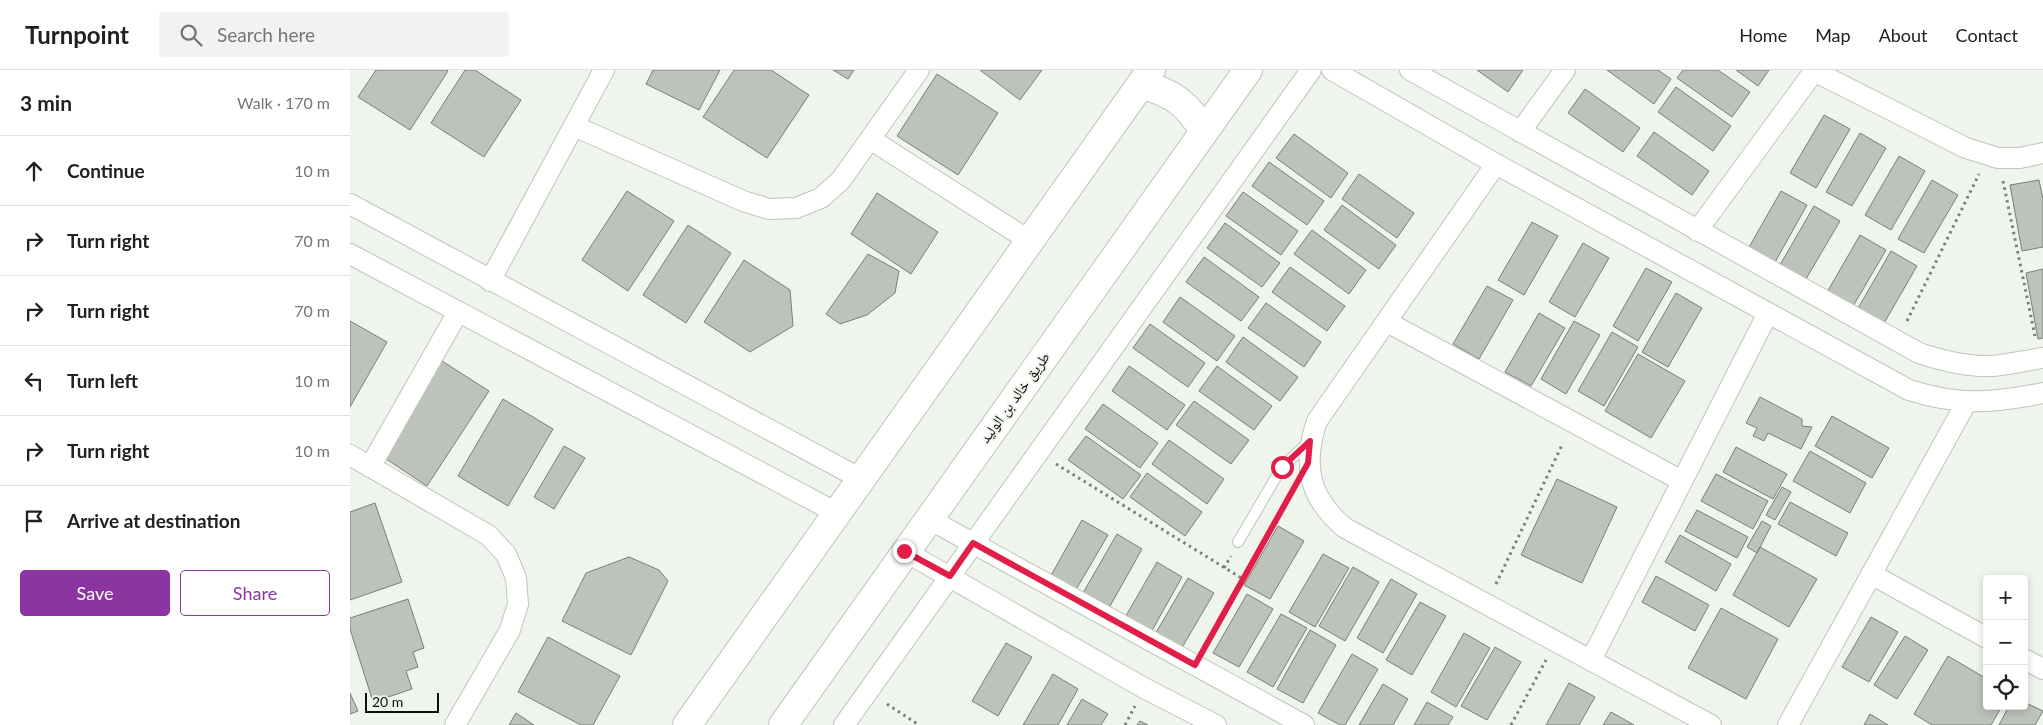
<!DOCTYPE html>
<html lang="en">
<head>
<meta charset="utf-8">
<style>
	:root { --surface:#fff; --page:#f2f2f2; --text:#202124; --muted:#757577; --line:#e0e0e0; --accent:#8c35a2 }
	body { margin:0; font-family:Lato,"Noto Naskh Arabic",sans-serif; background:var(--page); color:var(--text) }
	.controls { position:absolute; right:15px; bottom:15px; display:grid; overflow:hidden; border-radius:5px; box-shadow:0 2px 8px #0003 }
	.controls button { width:45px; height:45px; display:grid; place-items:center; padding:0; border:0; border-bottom:1px solid var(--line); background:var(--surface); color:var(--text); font:25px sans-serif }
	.scale { position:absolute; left:15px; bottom:12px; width:74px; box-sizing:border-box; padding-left:5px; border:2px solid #0d0f0c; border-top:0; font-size:14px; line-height:18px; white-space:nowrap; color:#0d0f0c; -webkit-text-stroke:4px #eff5ec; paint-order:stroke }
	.stop { position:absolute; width:15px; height:15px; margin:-11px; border:4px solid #e11d48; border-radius:50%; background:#fff }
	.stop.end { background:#e11d48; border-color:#fff; box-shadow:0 1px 5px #0008 }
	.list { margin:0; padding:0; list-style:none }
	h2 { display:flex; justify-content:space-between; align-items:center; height:65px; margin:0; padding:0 20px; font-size:21px }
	h2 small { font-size:16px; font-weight:400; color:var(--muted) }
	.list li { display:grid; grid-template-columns:32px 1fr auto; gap:15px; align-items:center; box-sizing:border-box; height:70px; padding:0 20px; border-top:1px solid var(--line) }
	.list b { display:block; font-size:19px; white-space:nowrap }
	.list em { font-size:16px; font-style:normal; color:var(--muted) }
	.actions { display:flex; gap:10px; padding:15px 20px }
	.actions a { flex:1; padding:11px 0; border:1px solid var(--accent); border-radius:5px; text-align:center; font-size:18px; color:var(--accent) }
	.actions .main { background:var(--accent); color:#fff }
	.icon { flex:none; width:28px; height:28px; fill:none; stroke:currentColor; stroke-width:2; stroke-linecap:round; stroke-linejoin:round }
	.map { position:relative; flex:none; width:1693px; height:655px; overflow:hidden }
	header { display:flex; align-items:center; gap:30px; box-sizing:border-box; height:70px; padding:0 25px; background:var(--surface); border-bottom:1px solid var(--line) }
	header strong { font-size:24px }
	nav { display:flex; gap:28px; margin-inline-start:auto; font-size:18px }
	.search { width:350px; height:45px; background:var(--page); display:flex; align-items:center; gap:12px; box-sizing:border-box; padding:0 18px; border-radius:5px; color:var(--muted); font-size:19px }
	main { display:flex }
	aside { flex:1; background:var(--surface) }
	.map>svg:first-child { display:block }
	.building { fill:#bdc3ba; stroke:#7a7f77 }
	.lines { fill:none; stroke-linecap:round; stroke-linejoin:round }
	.lane-casing { stroke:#bfc5bc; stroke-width:12 }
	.street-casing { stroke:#bfc5bc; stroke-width:22 }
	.secondary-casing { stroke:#bfc5bc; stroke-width:30 }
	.path { stroke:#7b7f79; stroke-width:3; stroke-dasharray:2.5 4; stroke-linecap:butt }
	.lane { stroke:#fff; stroke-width:10 }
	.street { stroke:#fff; stroke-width:20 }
	.secondary { stroke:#fff; stroke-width:28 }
	.route { stroke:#e11d48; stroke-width:6 }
	.labels { text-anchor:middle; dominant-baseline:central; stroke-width:4; stroke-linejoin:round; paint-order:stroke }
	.street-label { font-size:15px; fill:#0d0f0c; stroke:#eff5ec }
</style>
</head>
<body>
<header>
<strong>Turnpoint</strong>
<div class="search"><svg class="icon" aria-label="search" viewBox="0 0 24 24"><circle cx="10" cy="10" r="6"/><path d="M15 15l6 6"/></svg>Search here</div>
<nav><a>Home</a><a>Map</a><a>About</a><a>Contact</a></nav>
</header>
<main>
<aside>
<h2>3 min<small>Walk · 170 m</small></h2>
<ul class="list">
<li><svg class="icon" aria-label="ahead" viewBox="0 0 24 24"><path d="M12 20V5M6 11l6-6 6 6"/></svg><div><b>Continue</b></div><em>10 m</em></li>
<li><svg class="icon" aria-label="right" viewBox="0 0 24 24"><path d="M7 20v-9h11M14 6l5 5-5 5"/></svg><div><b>Turn right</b></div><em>70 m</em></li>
<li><svg class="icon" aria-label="right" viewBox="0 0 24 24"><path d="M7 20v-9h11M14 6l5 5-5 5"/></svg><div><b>Turn right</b></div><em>70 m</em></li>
<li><svg class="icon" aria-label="left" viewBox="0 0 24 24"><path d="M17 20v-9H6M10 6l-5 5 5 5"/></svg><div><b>Turn left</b></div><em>10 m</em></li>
<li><svg class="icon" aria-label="right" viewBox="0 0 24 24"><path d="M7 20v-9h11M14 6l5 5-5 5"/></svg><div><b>Turn right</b></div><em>10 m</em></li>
<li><svg class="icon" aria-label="arrive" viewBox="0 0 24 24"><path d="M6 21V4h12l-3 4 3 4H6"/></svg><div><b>Arrive at destination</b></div></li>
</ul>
<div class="actions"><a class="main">Save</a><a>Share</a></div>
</aside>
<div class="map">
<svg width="1693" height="655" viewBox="0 0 1693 655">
	<rect width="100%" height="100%" fill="#eff5ec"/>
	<path class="building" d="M26 0H97L98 1 60 60 8 27Z
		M115 0H125L171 30 134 87 81 53Z
		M303 0H370L349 40 296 14Z
		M384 0H421L459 25 417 88 353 47Z
		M483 0H504L498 9Z
		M630 0H692L670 30Z
		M1127 0H1173L1158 22Z
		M1257 0H1308L1321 9 1304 34Z
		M1333 0H1368L1400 22 1382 47 1327 8Z
		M1386 0H1419L1408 16Z
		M587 4 648 43 608 105 547 66Z
		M1326 17 1381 56 1363 81 1308 42Z
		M1235 19 1290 58 1273 82 1218 43Z
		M1474 45 1500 59 1466 118 1440 103Z
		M1304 62 1359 101 1342 125 1287 86Z
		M1510 63 1536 78 1502 136 1476 122Z
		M944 64 998 103 981 128 926 88Z
		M1549 86 1575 101 1541 160 1515 145Z
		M919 92 974 131 957 155 902 116Z
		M1009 104 1064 143 1047 168 992 129Z
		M1582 110 1608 125 1574 183 1548 169Z
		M1689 110 1693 129V177L1672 181 1660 115Z
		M277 121 324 151 278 221 232 190Z
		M1431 121 1457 135 1424 194 1398 179Z
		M893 122 948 161 931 185 876 146Z
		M527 123 588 162 561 204 501 164Z
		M992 135 1046 175 1029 199 974 160Z
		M1464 136 1490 151 1456 209 1430 195Z
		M1182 152 1208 166 1174 225 1148 210Z
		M875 153 930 193 912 217 857 178Z
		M338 155 381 183 336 253 293 225Z
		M962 160 1016 200 999 224 944 184Z
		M1510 165 1536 180 1502 238 1476 224Z
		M1233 173 1259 188 1225 247 1199 232Z
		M1541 181 1567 196 1533 255 1507 240Z
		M518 184 549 201 545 223 517 245 490 254 476 244Z
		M854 187 909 227 891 251 836 212Z
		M394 190 440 220 443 256 400 282 354 252Z
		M940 197 995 236 977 261 922 222Z
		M1296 198 1322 212 1288 271 1263 256Z
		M1693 199V268L1688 269 1676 203Z
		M1137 216 1163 230 1129 289 1103 274Z
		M1326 223 1352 238 1318 297 1292 282Z
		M830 227 885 266 867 291 813 252Z
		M916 233 971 272 954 297 898 258Z
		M1189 243 1215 258 1181 316 1155 302Z
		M0 251 37 272 0 337Z
		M1224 251 1250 265 1216 324 1191 309Z
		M800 254 855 293 838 317 783 278Z
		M1262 262 1288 277 1254 336 1228 321Z
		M893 267 948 307 930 331 876 292Z
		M1288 284 1335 311 1301 368 1255 341Z
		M92 291 139 321 77 416 30 385Z
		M779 296 835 335 817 360 762 321Z
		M867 296 922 336 904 360 849 321Z
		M1410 327 1452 349V356L1462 357 1451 379 1418 363 1414 371 1403 366 1407 358 1396 353Z
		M153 329 203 359 158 436 108 406Z
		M844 331 899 370 881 394 826 355Z
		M753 334 808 373 790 398 735 359Z
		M1482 346 1539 378 1522 408 1465 376Z
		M736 366 791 405 773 429 718 390Z
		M819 370 874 409 857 434 802 394Z
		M214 376 235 388 204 439 184 427Z
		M1386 377 1437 404 1423 429 1373 402Z
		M1460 381 1516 413 1500 443 1443 411Z
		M797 403 852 442 835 466 780 427Z
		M1366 404 1418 431 1403 459 1351 431Z
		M1207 409 1267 437 1232 513 1171 485Z
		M1432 417 1441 422 1425 450 1416 445Z
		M1440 432 1498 463 1486 486 1428 454Z
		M25 433 52 512 0 530V442Z
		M1347 440 1398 467 1387 488 1335 461Z
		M732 450 758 465 724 523 699 509Z
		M1412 451 1421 456 1407 483 1397 477Z
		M928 456 954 471 920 529 894 515Z
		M767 464 792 479 759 538 733 523Z
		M1330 465 1381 494 1366 521 1315 492Z
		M1410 477 1467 509 1439 557 1383 525Z
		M973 484 999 498 965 557 939 542Z
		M279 487 309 500 318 511 281 585 212 551 236 503Z
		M807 492 832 507 799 566 773 551Z
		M1003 497 1029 512 995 571 969 556Z
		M1306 506 1359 535 1345 561 1292 532Z
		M838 508 864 523 830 581 804 566Z
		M1041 509 1067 524 1033 583 1007 568Z
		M897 524 923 539 889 597 863 583Z
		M58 529 74 578 63 582 68 597 56 601 62 619 23 632 0 559V548Z
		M1070 532 1096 546 1062 605 1036 590Z
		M1371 538 1428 569 1396 629 1338 598Z
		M931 544 957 558 923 617 897 602Z
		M1521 547 1548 562 1519 612 1492 597Z
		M960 560 986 575 953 633 927 619Z
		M1114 563 1140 578 1106 637 1081 622Z
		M1555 566 1578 580 1547 629 1524 615Z
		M198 567 270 606 243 655H231L168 622Z
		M656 573 682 587 648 646 622 631Z
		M1145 577 1171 592 1137 650 1111 636Z
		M1002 584 1028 599 995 655H990L968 643Z
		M1598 586 1637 609V636H1652L1641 655H1582L1564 644Z
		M703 604 728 619 708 655H673Z
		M1219 613 1245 627 1229 655H1196Z
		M1033 614 1058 629 1043 655H1009Z
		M0 623 8 641 0 644Z
		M732 629 758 644 751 655H717Z
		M1077 632 1103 647 1098 655H1064Z
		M1674 632 1693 641 1685 655H1649L1659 636H1674Z
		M1261 642 1284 655H1253Z
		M166 643 184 655H159Z
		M1520 644 1538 655H1514Z
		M790 651 798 655H787Z"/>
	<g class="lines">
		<g class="lane-casing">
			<path id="lane" d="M888 472 932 397 959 372"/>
		</g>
		<g class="street-casing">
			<path id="street" d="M982 0 1146 94 1559 320C1609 336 1643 333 1693 323
				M1060 0 1569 283C1593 291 1617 297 1642 296 1659 295 1676 290 1693 288
				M1464 1 1616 78 1648 88H1670L1693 83
				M224 56 393 131 419 139 446 138 471 128 491 110 569 0
				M1170 62 1215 0
				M520 69 680 171
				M1146 94 967 351C952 395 959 428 995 458L1361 655
				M0 134 511 409
				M1347 161 1465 0
				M0 184 487 443
				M140 211 254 0
				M1037 252 1332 411
				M0 385 138 465 156 484 166 508 168 534 160 560 105 655
				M20 397 108 242
				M577 448 954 655
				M554 481 794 618 866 655
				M1521 504 1637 568
				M1674 589 1693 599
				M1241 590 1418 243
				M494 655 961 0
				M1438 655 1616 333"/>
		</g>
		<g class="secondary-casing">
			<path id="secondary" d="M791 15C821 21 839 35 854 62
				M337 655 801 0
				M433 655 898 0"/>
		</g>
		<path class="path" d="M1653 111 1685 266
			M1557 251 1629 104
			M706 394 893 509
			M874 498 881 486
			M1146 514 1213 373
			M856 576 942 422
			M537 634 569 655
			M775 655 785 636
			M1161 655 1196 590"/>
		<use href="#lane" class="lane"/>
		<use href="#street" class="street"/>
		<use href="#secondary" class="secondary"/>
	</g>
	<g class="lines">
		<path class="route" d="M554 481 600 506 623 473 845 595 958 393 960 371 932 397"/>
	</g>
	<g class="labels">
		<g class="street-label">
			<text transform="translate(664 327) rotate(-54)">طريق خالد بن الوليد</text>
		</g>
	</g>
</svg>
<div class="controls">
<button>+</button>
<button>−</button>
<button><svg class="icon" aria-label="locate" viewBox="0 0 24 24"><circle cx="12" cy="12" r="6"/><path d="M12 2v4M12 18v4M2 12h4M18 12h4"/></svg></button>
</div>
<div class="scale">20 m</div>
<div class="stop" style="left:932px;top:397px"></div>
<div class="stop end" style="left:554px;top:481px"></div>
</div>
</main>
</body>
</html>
